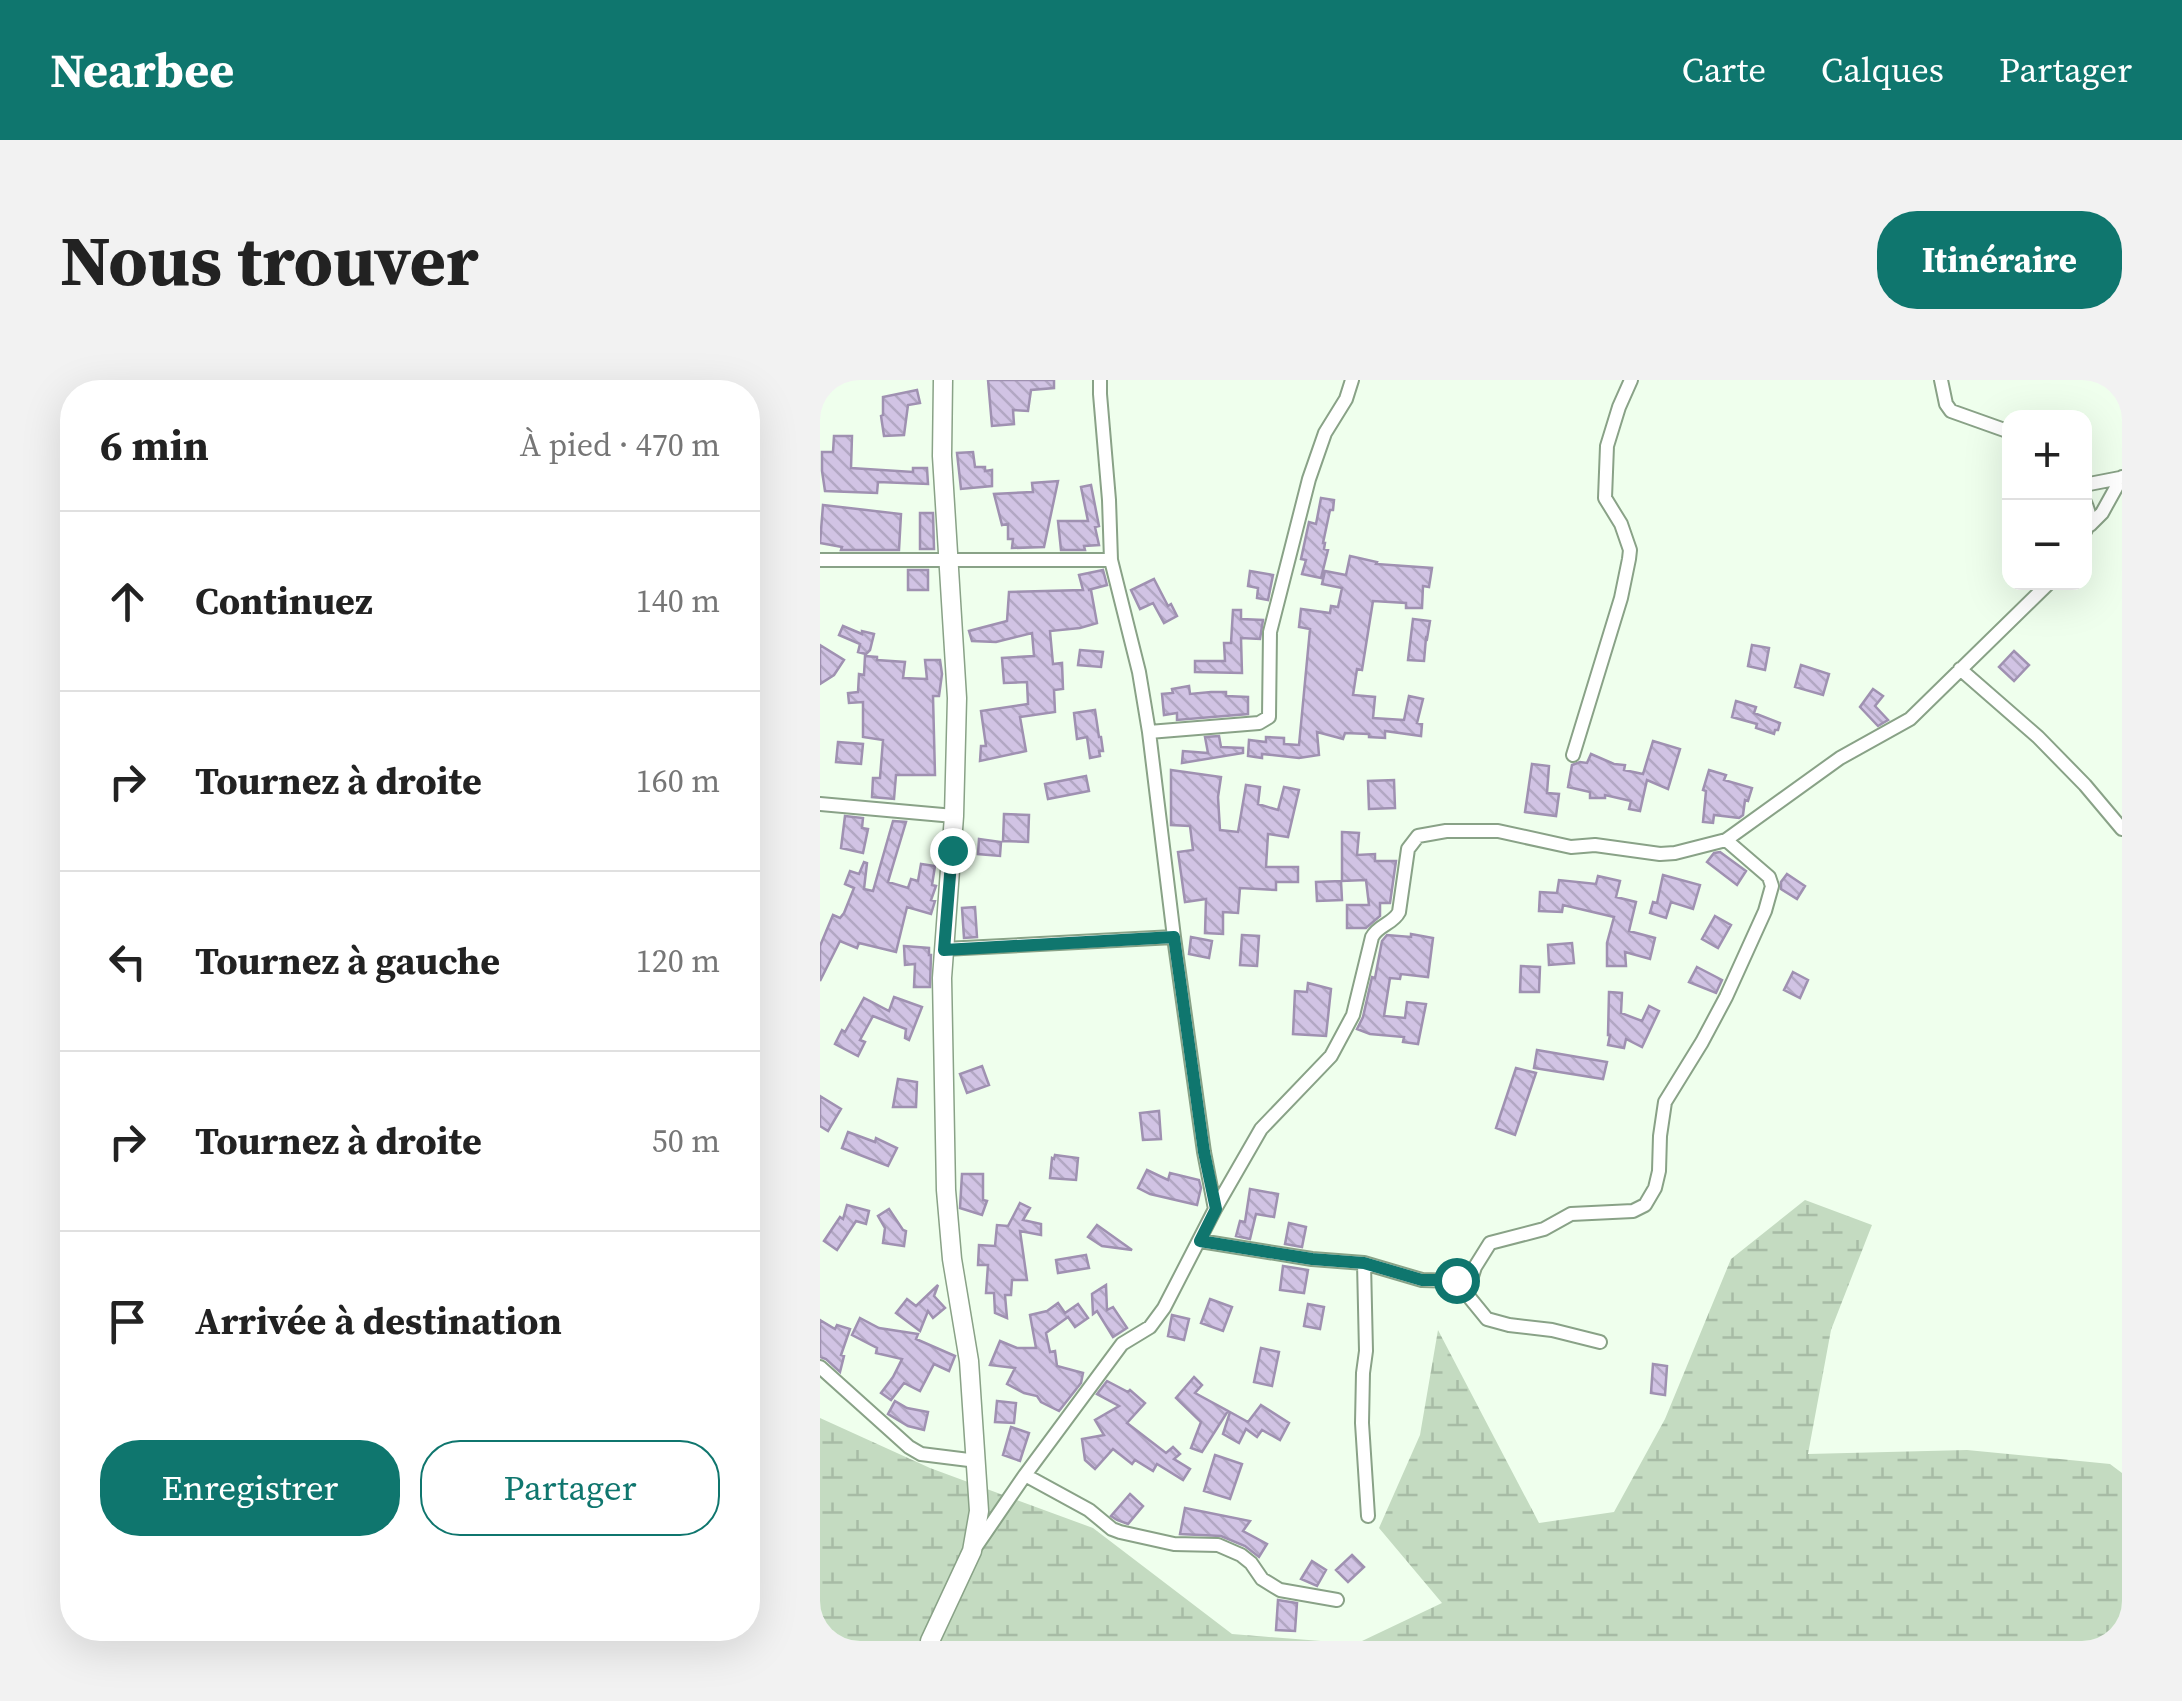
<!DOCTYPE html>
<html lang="fr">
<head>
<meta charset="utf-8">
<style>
	:root { --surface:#fff; --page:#f2f2f2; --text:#222; --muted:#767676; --line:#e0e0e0; --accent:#0f766e }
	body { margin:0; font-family:"Source Serif 4",serif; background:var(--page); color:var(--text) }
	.controls { position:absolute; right:30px; top:30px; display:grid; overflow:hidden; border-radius:20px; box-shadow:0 10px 40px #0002 }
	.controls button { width:90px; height:90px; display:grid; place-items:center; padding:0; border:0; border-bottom:2px solid var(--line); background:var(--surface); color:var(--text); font:50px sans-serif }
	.stop { position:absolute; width:30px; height:30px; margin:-22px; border:8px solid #0f766e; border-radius:50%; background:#fff }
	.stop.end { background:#0f766e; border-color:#fff; box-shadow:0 2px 10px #0008 }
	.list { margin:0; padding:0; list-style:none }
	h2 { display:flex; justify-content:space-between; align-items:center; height:130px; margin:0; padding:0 40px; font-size:42px }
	h2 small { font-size:32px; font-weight:400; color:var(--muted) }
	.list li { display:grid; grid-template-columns:65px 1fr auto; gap:30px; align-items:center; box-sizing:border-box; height:180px; padding:0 40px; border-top:2px solid var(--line) }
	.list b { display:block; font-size:38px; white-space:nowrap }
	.list em { font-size:32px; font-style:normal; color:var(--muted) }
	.actions { display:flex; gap:20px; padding:30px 40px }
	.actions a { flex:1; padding:22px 0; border:2px solid var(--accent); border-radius:40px; text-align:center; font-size:35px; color:var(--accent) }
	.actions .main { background:var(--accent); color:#fff }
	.icon { flex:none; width:55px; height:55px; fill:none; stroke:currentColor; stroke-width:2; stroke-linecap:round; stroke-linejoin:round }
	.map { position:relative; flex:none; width:1302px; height:1261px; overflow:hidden; border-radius:40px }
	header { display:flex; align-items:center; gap:60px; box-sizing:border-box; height:140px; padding:0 50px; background:var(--accent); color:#fff }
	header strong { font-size:48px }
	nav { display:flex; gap:55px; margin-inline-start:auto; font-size:35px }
	.intro { display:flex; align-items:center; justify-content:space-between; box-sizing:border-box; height:240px; padding:0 60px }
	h1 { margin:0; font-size:70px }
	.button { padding:25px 45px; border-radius:40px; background:var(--accent); color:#fff; font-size:35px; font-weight:700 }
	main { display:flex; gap:60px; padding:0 60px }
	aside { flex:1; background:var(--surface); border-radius:40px; box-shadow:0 10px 40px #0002 }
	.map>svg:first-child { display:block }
	.wetland { fill:url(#wetland-marsh) }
	.building { fill:url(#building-back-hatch); stroke:#9f91b1; stroke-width:2.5 }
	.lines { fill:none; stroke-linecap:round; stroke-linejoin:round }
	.street-casing { stroke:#89a287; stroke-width:16 }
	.secondary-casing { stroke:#89a287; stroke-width:21 }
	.street { stroke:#fff; stroke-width:12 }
	.secondary { stroke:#fff; stroke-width:18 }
	.route { stroke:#0f766e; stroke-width:12 }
</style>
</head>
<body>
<header>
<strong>Nearbee</strong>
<nav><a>Carte</a><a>Calques</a><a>Partager</a></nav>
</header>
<div class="intro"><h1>Nous trouver</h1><a class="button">Itinéraire</a></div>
<main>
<aside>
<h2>6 min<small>À pied · 470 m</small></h2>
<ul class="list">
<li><svg class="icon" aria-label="ahead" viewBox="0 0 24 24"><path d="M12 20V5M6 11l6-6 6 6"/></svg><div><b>Continuez</b></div><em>140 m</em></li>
<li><svg class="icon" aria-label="right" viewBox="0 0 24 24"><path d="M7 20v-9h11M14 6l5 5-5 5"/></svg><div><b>Tournez à droite</b></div><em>160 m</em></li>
<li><svg class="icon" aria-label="left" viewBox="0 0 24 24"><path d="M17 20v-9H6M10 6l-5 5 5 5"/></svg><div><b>Tournez à gauche</b></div><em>120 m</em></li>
<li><svg class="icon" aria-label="right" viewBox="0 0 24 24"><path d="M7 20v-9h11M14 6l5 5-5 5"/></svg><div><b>Tournez à droite</b></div><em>50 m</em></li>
<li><svg class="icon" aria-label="arrive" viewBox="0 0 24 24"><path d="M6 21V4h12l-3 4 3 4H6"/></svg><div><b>Arrivée à destination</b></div></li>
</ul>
<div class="actions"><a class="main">Enregistrer</a><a>Partager</a></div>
</aside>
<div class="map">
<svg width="1302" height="1261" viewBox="0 0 1302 1261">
	<defs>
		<pattern id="wetland-marsh" width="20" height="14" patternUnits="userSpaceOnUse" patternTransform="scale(2.5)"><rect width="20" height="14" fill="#c4dbc1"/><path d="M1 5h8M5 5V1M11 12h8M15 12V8" fill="none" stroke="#a7bba5"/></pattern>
		<pattern id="building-back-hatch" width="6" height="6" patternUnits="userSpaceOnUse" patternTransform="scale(2.5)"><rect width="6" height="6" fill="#d1c3e4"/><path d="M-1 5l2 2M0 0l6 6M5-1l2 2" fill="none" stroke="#b2a7c3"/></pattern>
	</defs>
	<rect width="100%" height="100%" fill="#efffed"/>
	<path class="wetland" d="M985 820 1052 845 1011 950 988 1074 1147 1070 1290 1084 1302 1093V1261H542L622 1223 559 1148 600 1055 618 950 719 1143 794 1132 845 1039 911 879Z
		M0 1038 110 1088 273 1148 412 1254 501 1261H0Z"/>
	<path class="building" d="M168 0H234V8L211 10 208 31 193 30 194 44 172 46Z
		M97 10 100 23 88 25 84 55 64 56 61 36 63 35V17Z
		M14 56H32L31 88 93 92V88H107L108 104 58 102 57 113 5 111 2 91V72H13Z
		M153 72 155 87H165V91L172 90V106L141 109 137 73Z
		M238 101 224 167 192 168 193 159H188V144L182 145 174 114 213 112 212 103Z
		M271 105 279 146 275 147 279 165 264 166 265 170H241L238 141H268L261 107Z
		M501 118 514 120 513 130H510L503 163H505L504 169 508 170 501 198 482 194 486 180 481 179 489 142 496 144Z
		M3 125 81 134 79 170H21L22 167 0 163Z
		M100 133H113L114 169H100Z
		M530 176 557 182 556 184 612 188 609 207 603 206 602 228H586V223L553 221 542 290 537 289 533 315 555 317 553 338 584 340 589 316 603 319 597 343 602 344 601 356 565 351V358L549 357V354L525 353 523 359 497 352 499 375 479 378 442 374V378L428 376 429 360 446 362V357L464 358V364L479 365 490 249 479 247 481 229 510 233 511 226 518 227 522 208 502 204 505 191 526 195Z
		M88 190H108V210H88Z
		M283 190 287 205 268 210H271L277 243 260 248 230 251 233 284 242 283 243 309 234 310 235 332 200 337 206 371 160 381 161 366H166L161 331 208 324 207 302 184 303 182 278 214 276 212 253 176 262 152 261 149 251 187 241 189 212 263 210 259 195Z
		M430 191 453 195 448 220 437 218 438 208 428 206Z
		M334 199 348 226 351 224 357 236 344 243 333 223 320 229 311 210Z
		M413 230H421V239L443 240 440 259 421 258 422 293 375 292V281H405L404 263H411Z
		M593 239 610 241 607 259 606 258 604 281 588 280Z
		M23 246 42 254V251L54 254 50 270 46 274 38 272 40 264 19 255Z
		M0 265 24 280 14 295 0 304Z
		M932 265 949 268 945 290 928 286Z
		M260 270 283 272 281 287 258 285Z
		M1194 271 1209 285 1194 301 1179 287Z
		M45 276 57 277V280L85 282 83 298 107 299 105 280H120L122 294 119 316H113L115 395H76L74 419 52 417 53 398H60L63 360 43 357V322L29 323 28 313 38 312 39 294 44 295Z
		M981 285 1009 294 1003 315 975 307Z
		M369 306 370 314 391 312H406V316L428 317V334L357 340V333L344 335 342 314 353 313 352 309Z
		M1053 309 1063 316 1055 326 1068 340 1058 346 1040 327Z
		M916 321 936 327 934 333 960 343 958 350H955L954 354 936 348 937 344 912 337Z
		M275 330 279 357H281L283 371H279L280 376 270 378 267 357 257 359 254 333Z
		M399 356 401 367 423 368V373L362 383 363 371 388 373 385 357Z
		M833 361 860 369 848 409 827 400 820 431 809 429 811 421 785 415V418H770V412L748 407 752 385 760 382 767 383 771 374 794 384 805 385 804 390 823 394Z
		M18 362 43 364 41 384 16 382Z
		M712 384 729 386 727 413 739 414 736 436 705 432Z
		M351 390 401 397 398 417 400 450 418 452 426 405 440 407 438 424 458 430 464 407 479 410 468 457 448 454 446 487H478V502H456V510L420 508 418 533 403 532V554L385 553 386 519 365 522 358 472 373 470 370 446 351 445Z
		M889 390 906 395 904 400 932 408 928 421 925 420 923 435 919 438 894 435 893 443 883 442 886 411 883 410Z
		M266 396 269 411 228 419 225 404Z
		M574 400 575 428 549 429 548 401Z
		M184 434 209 435 208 462 183 461Z
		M25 436 43 438 42 448 48 449 43 473 21 468Z
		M73 441 86 442 68 502 88 508 91 499 98 501 101 484 115 486 112 505 116 506 111 520 115 521 111 534 87 527 76 572 39 563 37 568 20 561 0 601V566L13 535 20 538 24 533 34 508 25 504 30 491 39 494 44 482 47 483 44 509 53 511Z
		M522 452 539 453 537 475 555 474V481H576L570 523H560V536L546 548H527V525H549L546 500 522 501Z
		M159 459 181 462 180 476 158 474Z
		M900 472 926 491 917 505 887 482 894 473Z
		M967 494 985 506 977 519 961 509V502Z
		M843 495 880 505 873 529 851 522 846 538 830 533 833 522 837 523Z
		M778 496 800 501 796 517 816 522 809 551 835 558 830 579 805 572 806 586H787V563L794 537 743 525 742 532 719 531 720 512 737 513 739 500 776 504Z
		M521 501 522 520 497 521 496 502Z
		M155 527 157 557 144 558 142 528Z
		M895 536 911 545 898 568 882 559Z
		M591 554 613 558 608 597 581 594 580 599 570 598 564 636 585 638 587 622 606 624 598 664 583 662 584 657 550 654 537 649 543 637 552 597 555 598 562 561 567 555 591 557Z
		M422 555 439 556 437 586 420 585Z
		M371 557 392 561 389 578 369 574Z
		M752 563 754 583 729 585 728 565Z
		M84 566 109 568V575H111L110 607H94L95 584 85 585Z
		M701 586 720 587 719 612H700Z
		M877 587 902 600 896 613 869 602Z
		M973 592 988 600 980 618 964 610Z
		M488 603 511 609 506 656 473 654 475 611 487 612Z
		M789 612 802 613 801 633 822 641 829 626 839 631 822 667 806 659 804 668 788 665 790 655H788Z
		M74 617 102 627 89 660 85 658 86 649 53 636 40 660 45 662 38 676 15 664 22 650 25 652 44 618 69 631Z
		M717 670 787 682 783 699 714 688Z
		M162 686 169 705 147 713 140 694Z
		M696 688 716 693 695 755 676 748Z
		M78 699 97 702 96 727H73Z
		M0 716 21 729 8 751 0 746Z
		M339 731 341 759 323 760 320 733Z
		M28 752 55 762 56 758 77 768 68 786 22 768Z
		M235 775 258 778 256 800 230 798 232 778 234 779Z
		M327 790 348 800 350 793 379 800 381 808 377 825 330 814 318 808Z
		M142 794H163V820L167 821 162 835 140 828Z
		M430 809 458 814 454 837 436 834 430 859 416 856 420 841 425 842Z
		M200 823 210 828 203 840 221 844V855L200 851 207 900H192L191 915H185L187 938 175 933 174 913H166L168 885H158L159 865 175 866 177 845 188 846Z
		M27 825 49 831 46 844 36 841 17 870 4 861 20 837 23 839Z
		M69 829 83 850 86 851 84 866 63 863 65 848 58 836Z
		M469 843 486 847 482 867 465 864Z
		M277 845 312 870 282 866 268 857Z
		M266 875 269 888 238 893 236 880Z
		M463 886 488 890 484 913 460 910Z
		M118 905 114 916 125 928 113 938 108 931 100 951 76 933 87 919 96 926Z
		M286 905 287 930 293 927 307 948 293 957 277 931 273 934 272 914Z
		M390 919 412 927 403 951 381 943Z
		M238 923 245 933 258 924 268 938 255 947 248 937 226 953 230 972 235 971 237 986 263 993 261 1003 239 1031 221 1022 217 1016 204 1013 187 1004 195 988 170 985 180 961 197 968H216L210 935 227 931Z
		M488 924 504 927 500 949 484 946Z
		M352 935 369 939 364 960 348 956Z
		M40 938 59 948 98 954 96 959 135 976 129 991 114 984 100 1011 84 1003 71 1020 61 1013 73 997 82 979 56 973 57 968 32 955Z
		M0 940 15 949 17 945 30 949 21 975 24 976 20 992 6 979 0 977Z
		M441 968 459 972 452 1006 434 1002Z
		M833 984 847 986 845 1015 831 1013Z
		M374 997 382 1005 375 1013 408 1031 382 1072 371 1068 381 1042 356 1018Z
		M287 1001 308 1012 310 1010 325 1023 307 1043 346 1073 353 1067 360 1074 354 1079 370 1089 363 1100 337 1084 333 1091 315 1080 312 1084 293 1069 275 1089 265 1080 262 1059 284 1055 275 1040 299 1026 277 1014Z
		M75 1021 87 1028 108 1032 104 1050 88 1046 68 1034Z
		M177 1021 196 1023 194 1043 175 1042Z
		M441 1025 469 1043 460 1060 442 1050 437 1057 426 1049 419 1063 403 1054 410 1032 428 1042Z
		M191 1047 209 1053 200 1081 183 1075Z
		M395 1075 422 1084 410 1119 384 1111Z
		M310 1114 323 1126 308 1144 297 1140 291 1136Z
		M365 1128 430 1141 423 1151 447 1164 439 1177 425 1166 401 1156 360 1154Z
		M532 1175 544 1187 528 1202 516 1190Z
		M492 1181 506 1190 497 1206 481 1199Z
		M458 1220 477 1223 475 1251 456 1250Z"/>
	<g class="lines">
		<g class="street-casing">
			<path id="street" d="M280 0V14L289 120 291 180 319 292 329 352 354 557 384 772 395 829
				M1121 0 1126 24 1131 31 1190 52
				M1264 105 1300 98
				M1264 120C1270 133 1272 141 1264 153
				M1270 145 1282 133 1302 97
				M0 180H291
				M1140 289 1218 357 1265 405 1302 449
				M329 352 439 343 449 337 450 252 489 99 505 53 526 19 532 0
				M753 375 801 218 809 179 810 170 801 144 785 118 787 66 799 27 811 0
				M0 424 134 436
				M124 569 354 557
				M380 861 492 879 544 883 602 900 636 901 667 939 689 945 732 950 780 962
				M544 883 546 971 543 993 542 1043 548 1136
				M647 912 655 887 670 863 724 849 751 834 813 831 825 825 835 808 839 791 840 756 845 722 882 662 906 617 945 531 952 506 949 497 906 460
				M0 987 89 1067 101 1074 157 1081
				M205 1095 269 1130 292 1149 300 1152 354 1164 398 1165 421 1175 431 1183 442 1199 460 1210 517 1220
				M157 1165 205 1095 302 964 330 947 344 928 395 829 441 749 511 676 533 635 552 557C558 545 573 544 579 532L588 469 598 456 626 451H678L751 467 775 465 840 474 855 473 906 460 1020 378 1090 339 1230 202"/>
		</g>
		<g class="secondary-casing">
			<path id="secondary" d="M110 1261 152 1171 159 1131 149 981 132 879 126 810 122 598 134 436 137 318 122 76 123 0"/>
		</g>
		<use href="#street" class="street"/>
		<use href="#secondary" class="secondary"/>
	</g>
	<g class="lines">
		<path class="route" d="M132 470 124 570 354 557 384 772 396 829 380 861 492 879 544 883 602 900H636"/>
	</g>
</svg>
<div class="controls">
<button>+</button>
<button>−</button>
</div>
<div class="stop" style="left:636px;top:900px"></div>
<div class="stop end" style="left:132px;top:470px"></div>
</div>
</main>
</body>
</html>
